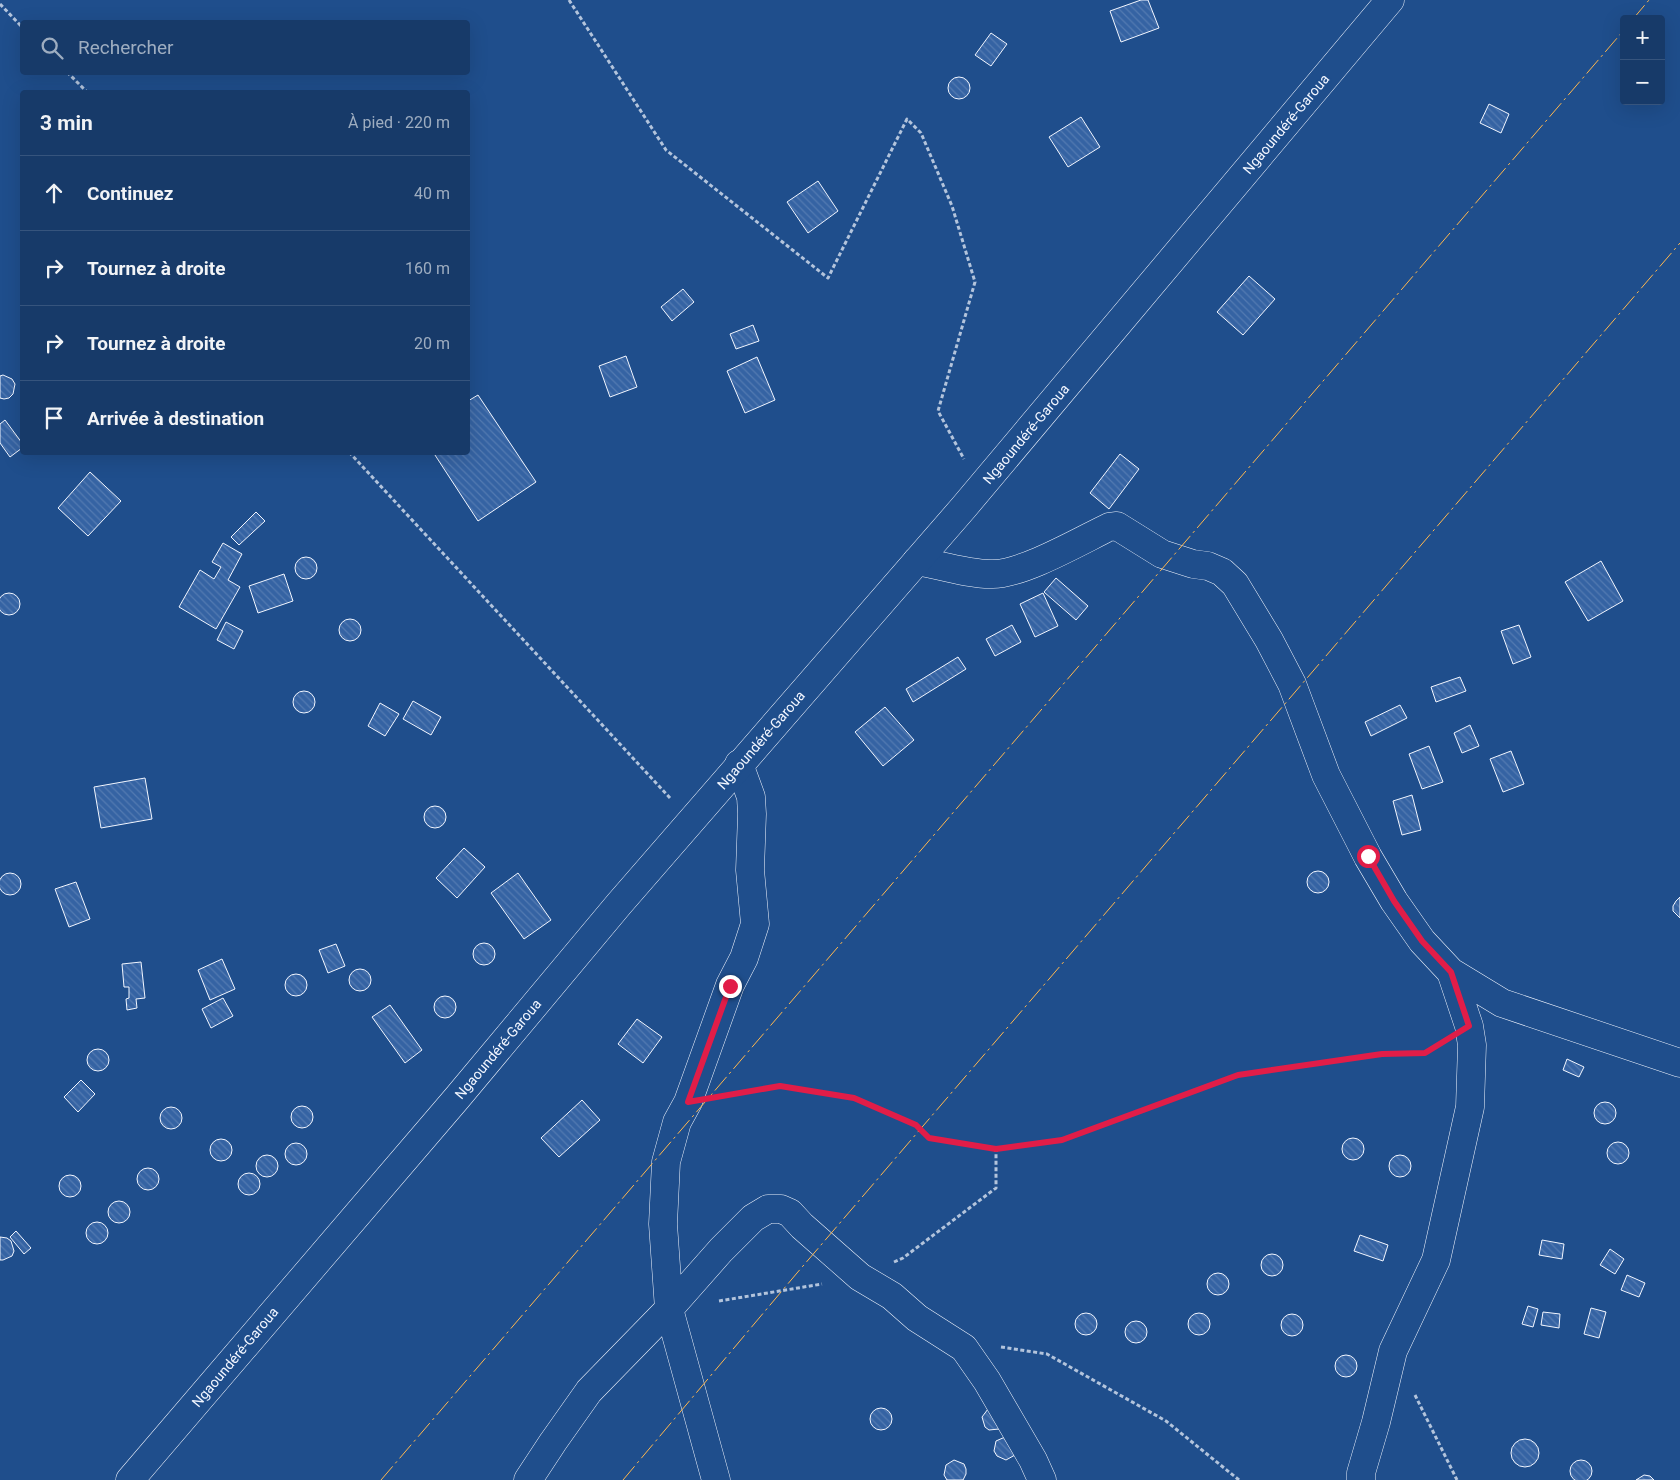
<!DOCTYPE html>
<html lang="fr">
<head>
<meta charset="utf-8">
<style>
	:root { --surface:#173a69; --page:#244571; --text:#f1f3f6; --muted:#9eadc0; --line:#36547d }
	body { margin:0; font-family:Roboto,sans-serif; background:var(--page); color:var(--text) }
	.controls { position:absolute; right:15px; top:15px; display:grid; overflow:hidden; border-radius:5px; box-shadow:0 5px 20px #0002 }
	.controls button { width:45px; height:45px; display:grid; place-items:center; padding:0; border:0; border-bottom:1px solid var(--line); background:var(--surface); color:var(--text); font:25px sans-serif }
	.stop { position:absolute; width:15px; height:15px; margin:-11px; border:4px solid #e11d48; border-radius:50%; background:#fff }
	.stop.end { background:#e11d48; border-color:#fff; box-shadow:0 1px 5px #0008 }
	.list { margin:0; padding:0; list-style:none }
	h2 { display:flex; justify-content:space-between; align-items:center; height:65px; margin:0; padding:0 20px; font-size:21px }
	h2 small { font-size:16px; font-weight:400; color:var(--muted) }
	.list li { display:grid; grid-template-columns:32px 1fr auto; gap:15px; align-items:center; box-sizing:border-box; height:75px; padding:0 20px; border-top:1px solid var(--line) }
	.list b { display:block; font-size:19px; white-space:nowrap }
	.list em { font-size:16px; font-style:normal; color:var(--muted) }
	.icon { flex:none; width:28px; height:28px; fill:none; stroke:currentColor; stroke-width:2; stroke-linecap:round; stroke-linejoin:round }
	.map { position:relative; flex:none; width:1680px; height:1480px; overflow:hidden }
	.search { position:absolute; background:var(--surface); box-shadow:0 5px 20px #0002; left:20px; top:20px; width:450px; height:55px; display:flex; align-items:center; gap:12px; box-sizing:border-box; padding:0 18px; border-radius:5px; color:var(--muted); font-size:19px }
	.panel { position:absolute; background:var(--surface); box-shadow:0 5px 20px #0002; left:20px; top:90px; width:450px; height:365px; border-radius:5px }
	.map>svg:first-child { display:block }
	.building { fill:url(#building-back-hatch); stroke:#f2f6ff }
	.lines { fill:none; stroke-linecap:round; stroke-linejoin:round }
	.minor-casing { stroke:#f2f6ff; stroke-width:29 }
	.highway-casing { stroke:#f2f6ff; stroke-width:29 }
	.path { stroke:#b3c4dc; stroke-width:3; stroke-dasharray:4 2.5; stroke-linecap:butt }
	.minor { stroke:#1f4e8c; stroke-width:28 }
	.highway { stroke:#1f4e8c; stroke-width:28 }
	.power { stroke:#ffb74d; stroke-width:1; stroke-dasharray:18 4 2.5 4; stroke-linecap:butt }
	.route { stroke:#e11d48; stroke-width:6 }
	.labels { text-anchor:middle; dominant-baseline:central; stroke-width:4; stroke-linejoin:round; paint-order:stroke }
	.street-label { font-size:14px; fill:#f2f6ff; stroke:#1f4e8c }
</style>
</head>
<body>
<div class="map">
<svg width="1680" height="1480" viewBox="0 0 1680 1480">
	<defs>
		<pattern id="building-back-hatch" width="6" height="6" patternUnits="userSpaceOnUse" patternTransform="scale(1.25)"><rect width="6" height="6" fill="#3563a3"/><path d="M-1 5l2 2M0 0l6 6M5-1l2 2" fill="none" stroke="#537ab1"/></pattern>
	</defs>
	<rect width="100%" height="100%" fill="#1f4e8c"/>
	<path class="building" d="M1141 0H1148L1159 28 1121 42 1110 11Z
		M991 33 1007 44 991 66 975 55Z
		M948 88a11 11 0 1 1 22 0a11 11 0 1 1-22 0Z
		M1489 104 1509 114 1501 133 1480 123Z
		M1081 117 1100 147 1068 167 1049 137Z
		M818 181 838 211 808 233 787 202Z
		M1249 276 1275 299 1243 335 1217 312Z
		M683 289 694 302 672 321 661 307Z
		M753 325 759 341 736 349 730 334Z
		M626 356 637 387 610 397 599 366Z
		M757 357 775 400 745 413 727 371Z
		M3 375 12 379 15 384 13 394 9 398 4 399 0 398V376Z
		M478 395 536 482 478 521 433 452H468V401Z
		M5 420 22 443V448L10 457 0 443V424Z
		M1120 454 1139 469 1109 509 1090 493Z
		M90 472 121 501 88 536 58 508Z
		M256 512 265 521 239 545 231 537Z
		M223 543 242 554 228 580 240 587 216 629 179 607 200 570 214 579 221 567 212 562Z
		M295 568a11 11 0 1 1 22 0a11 11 0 1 1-22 0Z
		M1601 561 1623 601 1588 621 1565 582Z
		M284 574 293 601 258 613 249 586Z
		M1056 578 1088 606 1076 620 1044 592Z
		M1043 593 1058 626 1035 637 1020 604Z
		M-2 604a11 11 0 1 1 22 0a11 11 0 1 1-22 0Z
		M339 630a11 11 0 1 1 22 0a11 11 0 1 1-22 0Z
		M226 622 243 631 234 649 217 640Z
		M1012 625 1021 642 995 656 986 639Z
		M1519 625 1531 657 1513 664 1501 631Z
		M958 657 966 669 913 702 906 689Z
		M1460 677 1466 691 1436 702 1431 687Z
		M293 702a11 11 0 1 1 22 0a11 11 0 1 1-22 0Z
		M413 701 441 717 431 735 403 719Z
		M380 703 399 714 385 736 368 726Z
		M1400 705 1407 718 1371 736 1365 722Z
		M885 707 914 740 883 766 855 732Z
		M1470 725 1479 746 1462 753 1454 733Z
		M1429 746 1443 782 1422 789 1409 754Z
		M1511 751 1524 784 1503 792 1490 759Z
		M145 778 152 819 101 828 94 787Z
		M1412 795 1421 830 1402 835 1393 801Z
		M424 817a11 11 0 1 1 22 0a11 11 0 1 1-22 0Z
		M464 848 485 867 457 898 436 878Z
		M1307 882a11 11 0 1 1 22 0a11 11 0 1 1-22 0Z
		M-1 884a11 11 0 1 1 22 0a11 11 0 1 1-22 0Z
		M518 873 551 920 524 939 491 893Z
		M76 882 90 919 69 927 55 889Z
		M1680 897V918L1673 911V906L1676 901Z
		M473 954a11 11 0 1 1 22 0a11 11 0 1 1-22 0Z
		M336 944 345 966 328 973 319 950Z
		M222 959 235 989 210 1000 198 970Z
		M141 962 145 998 136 999 137 1008 127 1010 126 999 129 998V987H124L122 964Z
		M349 980a11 11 0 1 1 22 0a11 11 0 1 1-22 0Z
		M285 985a11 11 0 1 1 22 0a11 11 0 1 1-22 0Z
		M434 1007a11 11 0 1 1 22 0a11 11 0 1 1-22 0Z
		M223 998 233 1016 211 1028 202 1009Z
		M390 1005 422 1050 405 1063 372 1017Z
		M637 1019 662 1037 643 1063 618 1044Z
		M87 1060a11 11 0 1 1 22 0a11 11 0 1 1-22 0Z
		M1567 1059 1584 1067 1579 1077 1563 1070Z
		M81 1080 95 1094 78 1112 64 1097Z
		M582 1100 600 1120 559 1157 541 1138Z
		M1594 1113a11 11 0 1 1 22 0a11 11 0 1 1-22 0Z
		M291 1117a11 11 0 1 1 22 0a11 11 0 1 1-22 0Z
		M160 1118a11 11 0 1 1 22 0a11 11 0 1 1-22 0Z
		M1342 1149a11 11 0 1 1 22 0a11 11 0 1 1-22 0Z
		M210 1150a11 11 0 1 1 22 0a11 11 0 1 1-22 0Z
		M1607 1153a11 11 0 1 1 22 0a11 11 0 1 1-22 0Z
		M285 1154a11 11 0 1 1 22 0a11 11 0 1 1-22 0Z
		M256 1166a11 11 0 1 1 22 0a11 11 0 1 1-22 0Z
		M1389 1166a11 11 0 1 1 22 0a11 11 0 1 1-22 0Z
		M137 1179a11 11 0 1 1 22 0a11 11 0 1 1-22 0Z
		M238 1184a11 11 0 1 1 22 0a11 11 0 1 1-22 0Z
		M59 1186a11 11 0 1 1 22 0a11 11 0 1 1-22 0Z
		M108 1212a11 11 0 1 1 22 0a11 11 0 1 1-22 0Z
		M86 1233a11 11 0 1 1 22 0a11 11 0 1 1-22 0Z
		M16 1231 31 1248 24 1254 10 1237Z
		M1360 1235 1388 1245 1383 1261 1354 1251Z
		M0 1237 7 1238 11 1241 14 1251 12 1256 3 1260H0Z
		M1542 1240 1564 1244 1562 1259 1539 1255Z
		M1610 1249 1624 1259 1615 1274 1600 1265Z
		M1261 1265a11 11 0 1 1 22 0a11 11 0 1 1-22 0Z
		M1207 1284a11 11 0 1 1 22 0a11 11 0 1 1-22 0Z
		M1627 1275 1645 1283 1639 1297 1621 1290Z
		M1528 1306 1538 1309 1533 1327 1522 1324Z
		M1591 1308 1606 1312 1599 1338 1584 1334Z
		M1543 1312 1560 1314 1559 1328 1541 1325Z
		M1075 1324a11 11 0 1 1 22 0a11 11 0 1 1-22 0Z
		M1188 1324a11 11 0 1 1 22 0a11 11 0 1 1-22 0Z
		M1281 1325a11 11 0 1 1 22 0a11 11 0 1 1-22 0Z
		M1125 1332a11 11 0 1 1 22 0a11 11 0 1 1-22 0Z
		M1335 1366a11 11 0 1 1 22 0a11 11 0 1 1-22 0Z
		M870 1419a11 11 0 1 1 22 0a11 11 0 1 1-22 0Z
		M988 1409 1003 1426 999 1429 989 1430 985 1427 982 1417Z
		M1005 1437 1015 1455 1006 1460 997 1456 994 1451 996 1441Z
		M1511 1453a14 14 0 1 1 28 0a14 14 0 1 1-28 0Z
		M954 1460 964 1464 966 1469V1474L963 1480H947L944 1475 946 1465Z
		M1570 1471a11 11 0 1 1 22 0a11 11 0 1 1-22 0Z
		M1644 1475 1650 1476 1654 1480H1636Z"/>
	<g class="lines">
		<g class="minor-casing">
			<path id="minor" d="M917 561C939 565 971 575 993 574 1023 574 1080 541 1109 527L1117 526 1162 554 1193 564 1208 566 1222 572 1235 584 1269 640 1292 684 1326 775 1368 857 1394 901 1422 941 1451 972 1502 1003 1680 1063
				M528 1480 553 1442 589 1391 669 1309 721 1250 753 1218 768 1209H781L790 1213 802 1226 860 1277 892 1296 917 1318 964 1348 987 1381 1033 1460 1042 1480
				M716 1480 669 1309 663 1224 666 1162 677 1122 688 1102 730 985 744 958 755 924 750 870 752 814 751 797 739 764
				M1361 1480V1473L1376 1422 1393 1351 1436 1260 1470 1107 1472 1045 1469 1026 1451 972"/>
		</g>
		<g class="highway-casing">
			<path id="highway" d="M130 1480 457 1098 619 904 964 507 1390 0"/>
		</g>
		<path class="path" d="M569 0 666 150 828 278 907 119 921 133 952 206 975 282 938 411 964 459
			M0 4 22 27
			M67 72 87 92
			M349 452 670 798
			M723 1096 780 1086 854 1098 916 1125 929 1138 996 1149
			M894 1262 903 1258 996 1188V1149L1062 1140 1238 1075 1382 1054 1425 1053 1441 1043
			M719 1301 822 1284
			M1001 1347 1047 1354 1166 1421 1239 1480
			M1415 1395 1457 1480"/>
		<use href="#minor" class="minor"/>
		<use href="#highway" class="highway"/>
		<path class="power" d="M1633 19 1649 0
			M381 1480 1624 30
			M623 1480 797 1273 1680 243"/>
	</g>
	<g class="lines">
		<path class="route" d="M730 986 688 1102 780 1086 854 1098 916 1125 929 1138 996 1149 1062 1140 1238 1075 1382 1054 1425 1053 1469 1026 1451 972 1422 941 1394 901 1368 856"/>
	</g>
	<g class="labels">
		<g class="street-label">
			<text transform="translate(1286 124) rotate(-50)">Ngaoundéré-Garoua</text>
			<text transform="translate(1026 434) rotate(-50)">Ngaoundéré-Garoua</text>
			<text transform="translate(761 740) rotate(-49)">Ngaoundéré-Garoua</text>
			<text transform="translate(498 1049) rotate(-50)">Ngaoundéré-Garoua</text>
			<text transform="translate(235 1357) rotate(-50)">Ngaoundéré-Garoua</text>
		</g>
	</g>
</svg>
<div class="controls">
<button>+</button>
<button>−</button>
</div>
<div class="stop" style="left:1368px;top:856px"></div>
<div class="stop end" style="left:730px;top:986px"></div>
<div class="search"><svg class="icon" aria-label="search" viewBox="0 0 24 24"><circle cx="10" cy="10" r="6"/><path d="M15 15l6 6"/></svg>Rechercher</div>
<section class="panel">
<h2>3 min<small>À pied · 220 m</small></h2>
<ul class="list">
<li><svg class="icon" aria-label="ahead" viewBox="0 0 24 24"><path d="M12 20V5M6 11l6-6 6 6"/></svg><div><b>Continuez</b></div><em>40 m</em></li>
<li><svg class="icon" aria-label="right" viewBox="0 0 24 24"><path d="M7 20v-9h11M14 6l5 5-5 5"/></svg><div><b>Tournez à droite</b></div><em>160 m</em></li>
<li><svg class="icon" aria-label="right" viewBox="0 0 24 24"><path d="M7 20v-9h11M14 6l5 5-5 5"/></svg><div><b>Tournez à droite</b></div><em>20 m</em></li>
<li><svg class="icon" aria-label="arrive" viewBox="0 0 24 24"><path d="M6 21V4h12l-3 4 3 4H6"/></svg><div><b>Arrivée à destination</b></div></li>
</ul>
</section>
</div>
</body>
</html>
